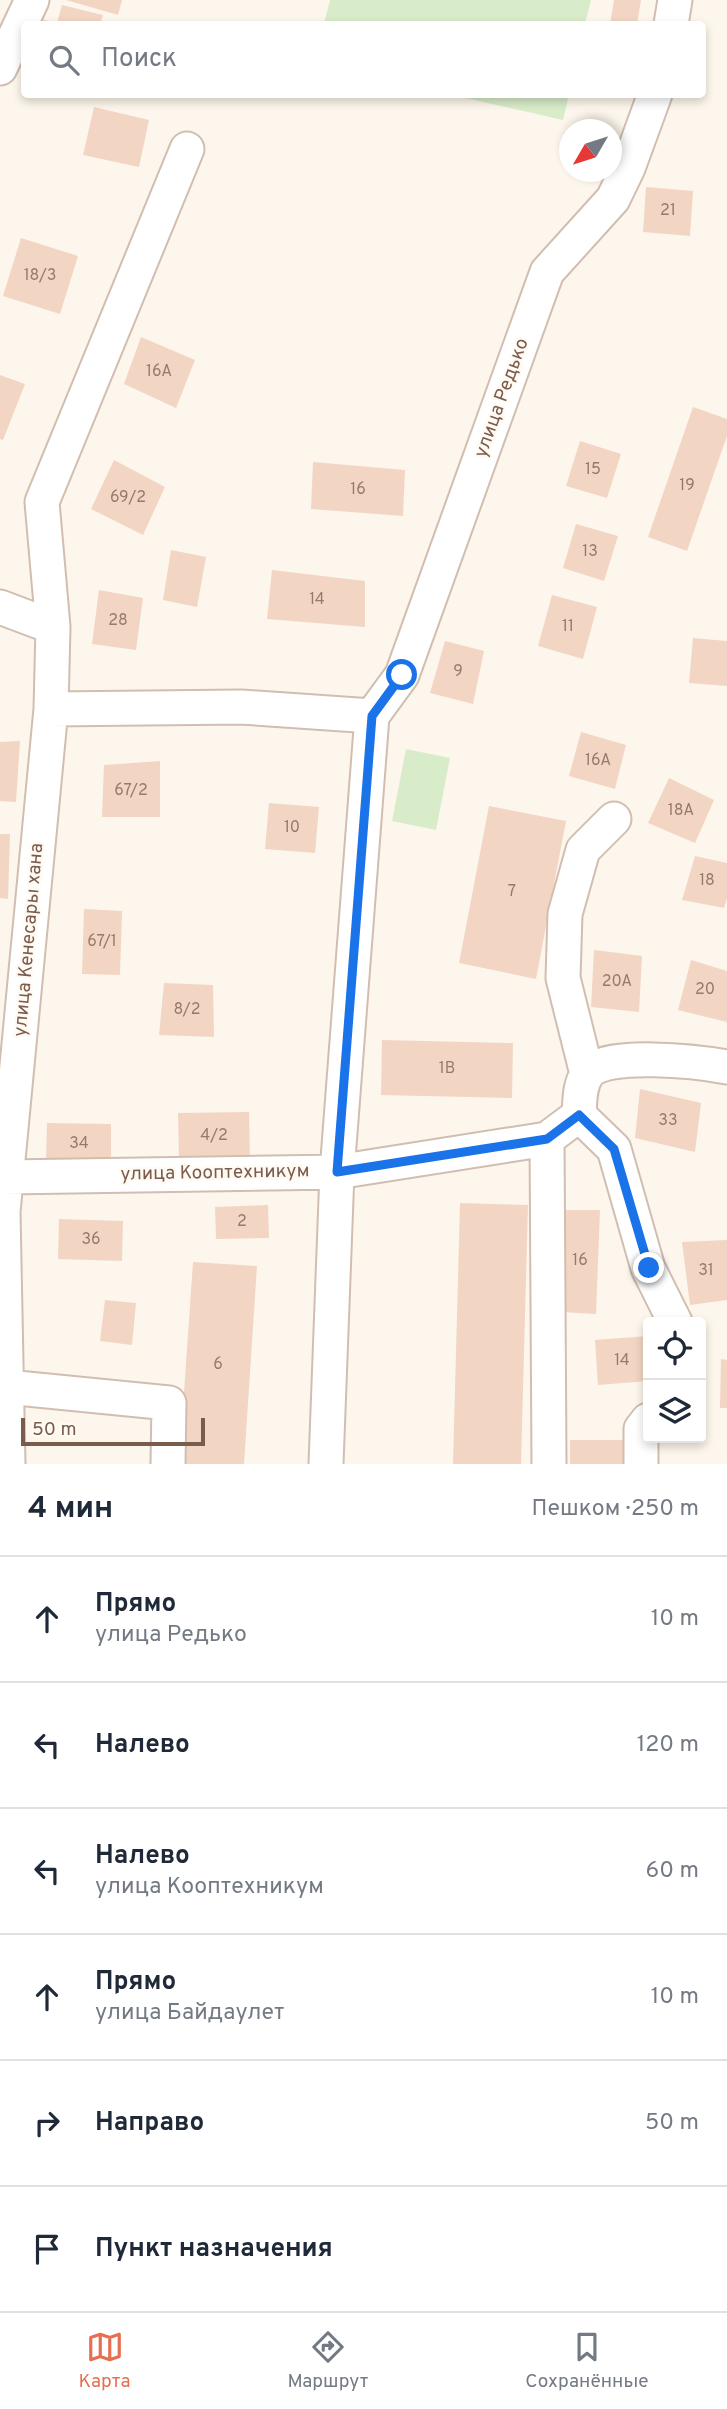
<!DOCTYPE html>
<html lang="ru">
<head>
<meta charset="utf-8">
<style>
	:root { --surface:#fff; --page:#f6f6f7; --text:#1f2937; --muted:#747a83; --line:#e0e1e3; --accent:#e76f51 }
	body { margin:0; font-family:Overpass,sans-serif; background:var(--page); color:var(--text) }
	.controls { position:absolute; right:21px; bottom:21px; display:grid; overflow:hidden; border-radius:7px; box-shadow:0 4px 10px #0003 }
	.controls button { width:63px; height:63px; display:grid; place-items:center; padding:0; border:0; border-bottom:2px solid var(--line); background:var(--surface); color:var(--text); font:35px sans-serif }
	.compass { position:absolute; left:559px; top:119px; width:63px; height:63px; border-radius:50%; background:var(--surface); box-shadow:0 4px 10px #0003; rotate:231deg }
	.scale { position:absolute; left:21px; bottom:18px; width:184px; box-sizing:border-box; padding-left:7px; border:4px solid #7a5c4d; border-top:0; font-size:19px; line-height:24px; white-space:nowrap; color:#7a5c4d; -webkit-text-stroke:5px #fffaf3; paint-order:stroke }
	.stop { position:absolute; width:21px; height:21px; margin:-16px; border:5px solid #1a73e8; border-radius:50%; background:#fff }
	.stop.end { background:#1a73e8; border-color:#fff; box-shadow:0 2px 7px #0008 }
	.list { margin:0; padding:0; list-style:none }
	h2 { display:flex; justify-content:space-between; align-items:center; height:91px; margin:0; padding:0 28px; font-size:30px }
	h2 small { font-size:23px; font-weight:400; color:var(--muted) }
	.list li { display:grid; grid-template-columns:46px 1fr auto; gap:21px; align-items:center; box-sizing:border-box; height:126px; padding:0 28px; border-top:2px solid var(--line) }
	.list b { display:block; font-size:26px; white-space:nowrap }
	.list p { margin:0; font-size:23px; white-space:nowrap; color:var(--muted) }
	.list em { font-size:23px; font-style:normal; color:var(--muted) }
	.icon { flex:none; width:38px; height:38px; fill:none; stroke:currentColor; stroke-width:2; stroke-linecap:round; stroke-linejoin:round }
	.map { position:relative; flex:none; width:727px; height:1464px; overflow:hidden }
	.search { position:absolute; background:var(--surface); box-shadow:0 4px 10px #0003; left:21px; right:21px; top:21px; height:77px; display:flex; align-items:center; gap:18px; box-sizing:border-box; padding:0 24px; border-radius:7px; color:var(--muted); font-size:26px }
	.sheet { height:847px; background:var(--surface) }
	nav { display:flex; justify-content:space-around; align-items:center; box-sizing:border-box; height:98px; border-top:2px solid var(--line); background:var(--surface); font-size:19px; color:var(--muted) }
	nav a { display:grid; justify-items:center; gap:4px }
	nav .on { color:var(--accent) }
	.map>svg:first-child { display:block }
	.green { fill:#d8ecc9 }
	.building { fill:#f3d5c3 }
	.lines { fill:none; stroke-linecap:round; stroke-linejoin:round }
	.minor-casing { stroke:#d1beb0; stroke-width:37 }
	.minor { stroke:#fff; stroke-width:33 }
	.route { stroke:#1a73e8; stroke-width:9 }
	.labels { text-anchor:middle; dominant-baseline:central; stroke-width:5; stroke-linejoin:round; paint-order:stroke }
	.number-label { font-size:16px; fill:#987a6a }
	.street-label { font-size:19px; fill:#7a5c4d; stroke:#fffaf3 }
</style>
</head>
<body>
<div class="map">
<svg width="727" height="1464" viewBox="0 0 727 1464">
	<rect width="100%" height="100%" fill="#fdf6ec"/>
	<path class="green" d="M330 0H591L585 24H324Z
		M452 95 569 94V95L563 120Z
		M406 749 450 758 436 830 392 821Z"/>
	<path class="building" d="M66 0H122L118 15Z
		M614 0H641L637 24H610Z
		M62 5 103 15 100 24H35L37 18 57 23Z
		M94 107 149 120 139 167 83 155Z
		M646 187 693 191 690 236 643 232Z
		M21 238 78 256 60 314 3 296Z
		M141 337 195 360 176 408 124 384Z
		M0 375 25 384 3 440 0 439Z
		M693 407 727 419V436L687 551 648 537Z
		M580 441 621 454 607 498 566 486Z
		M114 460 165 487 143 535 91 509Z
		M313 462 405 470 403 516 311 509Z
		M576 524 618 536 604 581 563 568Z
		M171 550 206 557 197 607 163 600Z
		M272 570 365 581V627L267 619Z
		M99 590 143 598 136 650 92 644Z
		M552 595 597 607 583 659 538 646Z
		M693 638 727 641V686L689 683Z
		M445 641 484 651 473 704 430 693Z
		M581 732 626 745 615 789 569 776Z
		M20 741 16 802 0 801V742Z
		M160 761V817H102L104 765Z
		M669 778 714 800 695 843 648 823Z
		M269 803 319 807 315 853 265 849Z
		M489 806 566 821 536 979 459 963Z
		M0 834H10L8 899 0 898Z
		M695 856 727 863V898L724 908 682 900Z
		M84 909 122 911 120 975 82 974Z
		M594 950 642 956 639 1012 591 1007Z
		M691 960 727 971V1022L678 1010Z
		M164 983 213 985 214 1037 159 1035Z
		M382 1040 513 1043 512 1098 381 1095Z
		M640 1089 701 1103 695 1152 635 1138Z
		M249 1112 250 1160 179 1161 178 1113Z
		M47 1123 111 1124V1164L46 1163Z
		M460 1203 528 1205 521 1464H453Z
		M268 1205 269 1238 216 1239 215 1207Z
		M564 1210H600L596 1314 561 1312Z
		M59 1219 123 1221 122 1261 58 1259Z
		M727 1240V1300L690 1305 682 1242Z
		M193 1262 257 1266 244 1464H179Z
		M105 1300 136 1303 132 1345 100 1341Z
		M648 1336V1381L598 1385 595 1340Z
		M721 1359 727 1360V1408H720Z
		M570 1440H624L625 1464H570Z"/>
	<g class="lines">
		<g class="minor-casing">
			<path id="minor" d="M671 24 675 0
				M0 68 32 0
				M0 607 53 627
				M51 709 241 707 372 716
				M372 716 402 675 547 272 613 199 628 168 655 94
				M587 1074 563 978 565 914 583 850 614 819
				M579 1115 614 1149 648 1268 675 1322
				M547 1139 549 1464
				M6 1177 337 1172 547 1139 579 1115C580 1101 579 1085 588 1073 605 1051 700 1062 727 1067
				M7 1387 169 1403 168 1464
				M8 1464 3 1212 51 709 53 627 42 502 187 149
				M326 1464 337 1172 372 716
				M641 1464V1429L648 1420"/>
		</g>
		<use href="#minor" class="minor"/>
	</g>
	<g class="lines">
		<path class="route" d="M402 675 372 716 337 1172 547 1139 579 1115 614 1149 649 1268"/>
	</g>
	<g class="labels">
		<g class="number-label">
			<text x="668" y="211">21</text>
			<text x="40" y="276">18/3</text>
			<text x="159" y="372">16А</text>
			<text x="593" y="470">15</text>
			<text x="687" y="486">19</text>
			<text x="358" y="490">16</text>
			<text x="128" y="498">69/2</text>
			<text x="590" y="552">13</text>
			<text x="317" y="600">14</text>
			<text x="118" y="621">28</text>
			<text x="568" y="627">11</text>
			<text x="458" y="672">9</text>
			<text x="598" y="761">16А</text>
			<text x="131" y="791">67/2</text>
			<text x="681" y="811">18А</text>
			<text x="292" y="828">10</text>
			<text x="707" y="881">18</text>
			<text x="512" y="892">7</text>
			<text x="102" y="942">67/1</text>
			<text x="617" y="982">20А</text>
			<text x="705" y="990">20</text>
			<text x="187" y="1010">8/2</text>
			<text x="447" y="1069">1В</text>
			<text x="668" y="1121">33</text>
			<text x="214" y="1136">4/2</text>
			<text x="79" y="1144">34</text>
			<text x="242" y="1222">2</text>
			<text x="91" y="1240">36</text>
			<text x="580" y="1261">16</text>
			<text x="706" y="1271">31</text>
			<text x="622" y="1361">14</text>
			<text x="218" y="1365">6</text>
		</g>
		<g class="street-label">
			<text transform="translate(502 398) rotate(-70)">улица Редько</text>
			<text transform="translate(29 940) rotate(-85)">улица Кенесары хана</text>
			<text transform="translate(215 1173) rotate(-1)">улица Кооптехникум</text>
		</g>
	</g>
</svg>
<div class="controls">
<button><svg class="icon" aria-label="locate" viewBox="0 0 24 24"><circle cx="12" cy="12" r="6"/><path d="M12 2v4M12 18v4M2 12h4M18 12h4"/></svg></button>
<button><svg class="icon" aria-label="layers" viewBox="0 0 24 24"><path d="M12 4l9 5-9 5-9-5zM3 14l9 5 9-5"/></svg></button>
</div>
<svg class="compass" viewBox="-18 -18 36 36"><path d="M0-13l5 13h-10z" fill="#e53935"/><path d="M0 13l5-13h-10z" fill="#747a83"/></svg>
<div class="scale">50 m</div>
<div class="stop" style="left:402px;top:675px"></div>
<div class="stop end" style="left:649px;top:1268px"></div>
<div class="search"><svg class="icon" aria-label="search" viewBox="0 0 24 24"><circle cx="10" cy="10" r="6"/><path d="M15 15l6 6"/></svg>Поиск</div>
</div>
<section class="sheet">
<h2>4 мин<small>Пешком · 250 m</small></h2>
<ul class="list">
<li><svg class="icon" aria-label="ahead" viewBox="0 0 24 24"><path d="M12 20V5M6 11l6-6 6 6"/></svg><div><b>Прямо</b><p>улица Редько</p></div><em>10 m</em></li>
<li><svg class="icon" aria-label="left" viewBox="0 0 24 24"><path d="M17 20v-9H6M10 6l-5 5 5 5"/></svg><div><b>Налево</b></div><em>120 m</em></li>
<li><svg class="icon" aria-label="left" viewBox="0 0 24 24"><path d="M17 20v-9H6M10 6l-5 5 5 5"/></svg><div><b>Налево</b><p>улица Кооптехникум</p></div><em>60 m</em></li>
<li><svg class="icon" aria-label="ahead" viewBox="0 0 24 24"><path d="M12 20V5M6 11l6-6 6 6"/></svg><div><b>Прямо</b><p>улица Байдаулет</p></div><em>10 m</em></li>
<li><svg class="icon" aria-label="right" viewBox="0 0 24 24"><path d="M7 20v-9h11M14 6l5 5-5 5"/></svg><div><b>Направо</b></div><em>50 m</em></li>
<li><svg class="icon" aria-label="arrive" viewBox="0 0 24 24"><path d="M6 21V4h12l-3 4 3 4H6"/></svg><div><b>Пункт назначения</b></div></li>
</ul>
</section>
<nav>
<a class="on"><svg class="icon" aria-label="map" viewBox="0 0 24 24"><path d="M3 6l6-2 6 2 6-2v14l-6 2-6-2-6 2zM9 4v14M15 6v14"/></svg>Карта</a>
<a><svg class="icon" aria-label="directions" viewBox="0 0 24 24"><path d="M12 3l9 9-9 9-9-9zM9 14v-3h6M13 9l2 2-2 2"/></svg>Маршрут</a>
<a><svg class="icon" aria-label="saved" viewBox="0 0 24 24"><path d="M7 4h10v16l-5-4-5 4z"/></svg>Сохранённые</a>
</nav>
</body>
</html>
